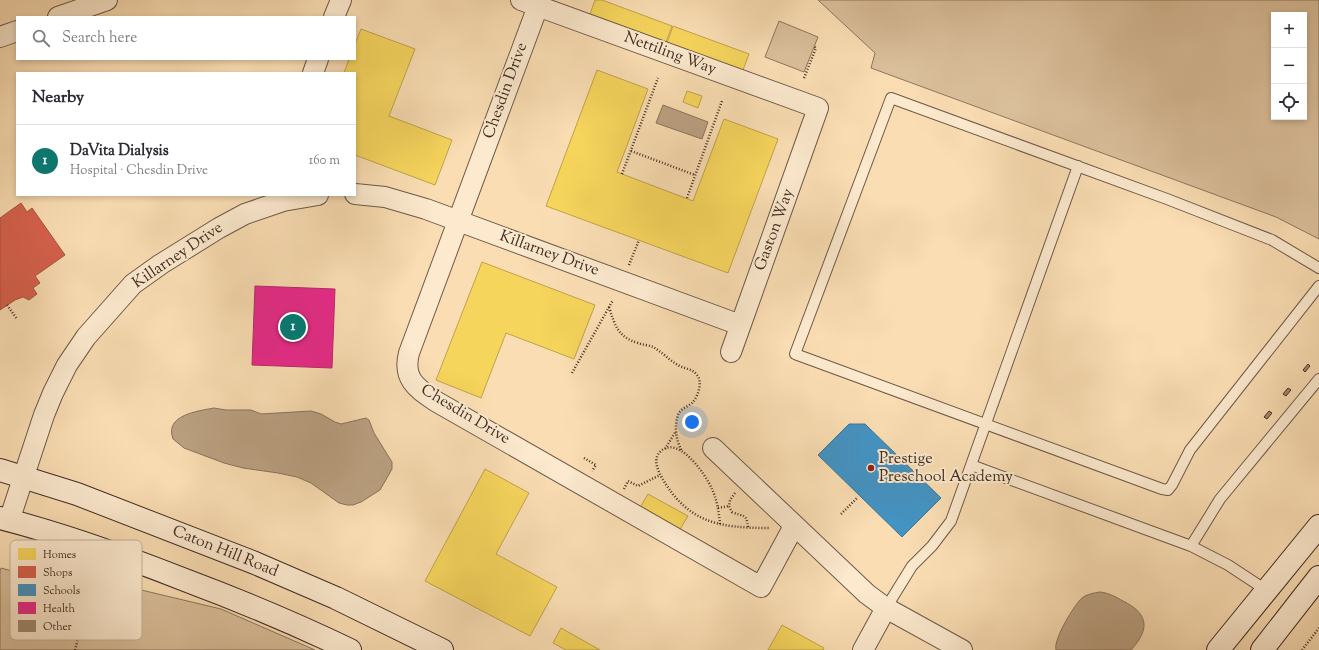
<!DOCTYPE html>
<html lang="en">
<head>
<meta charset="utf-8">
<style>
	:root { --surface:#fff; --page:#f7f7f7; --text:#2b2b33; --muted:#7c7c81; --line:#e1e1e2; --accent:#0f766e }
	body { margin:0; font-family:"Sorts Mill Goudy",serif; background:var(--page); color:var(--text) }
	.controls { position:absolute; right:12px; top:12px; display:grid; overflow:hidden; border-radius:0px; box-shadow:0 2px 6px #0003 }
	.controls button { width:36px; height:36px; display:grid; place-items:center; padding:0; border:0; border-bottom:1px solid var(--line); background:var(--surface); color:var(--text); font:20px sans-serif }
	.you { position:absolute; left:692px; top:422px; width:14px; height:14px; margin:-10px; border:3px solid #fff; border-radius:50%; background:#1a73e8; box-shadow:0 0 0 6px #1a73e833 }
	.badge { display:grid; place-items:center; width:26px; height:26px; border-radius:50%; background:var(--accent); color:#fff; font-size:13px; font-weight:700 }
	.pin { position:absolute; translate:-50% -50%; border:2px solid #fff; box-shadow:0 1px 4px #0006 }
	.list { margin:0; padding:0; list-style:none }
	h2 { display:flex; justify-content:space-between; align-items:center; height:52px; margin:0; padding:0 16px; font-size:17px }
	h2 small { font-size:13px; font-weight:400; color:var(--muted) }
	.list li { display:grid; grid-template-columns:26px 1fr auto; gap:12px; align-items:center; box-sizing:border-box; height:72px; padding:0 16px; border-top:1px solid var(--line) }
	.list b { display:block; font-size:15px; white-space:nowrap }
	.list p { margin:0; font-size:13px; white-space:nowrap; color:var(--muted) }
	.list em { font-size:13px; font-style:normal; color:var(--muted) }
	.icon { flex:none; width:22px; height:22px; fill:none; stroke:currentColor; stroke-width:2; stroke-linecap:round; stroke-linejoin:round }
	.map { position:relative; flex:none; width:1319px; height:650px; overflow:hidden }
	.search { position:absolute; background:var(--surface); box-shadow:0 2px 6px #0003; left:16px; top:16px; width:340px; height:44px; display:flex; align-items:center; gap:10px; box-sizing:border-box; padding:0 14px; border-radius:0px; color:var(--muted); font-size:15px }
	.panel { position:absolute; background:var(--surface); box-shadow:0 2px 6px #0003; left:16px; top:72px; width:340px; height:124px; border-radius:0px }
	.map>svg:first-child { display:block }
	.green { fill:#dabf9b; stroke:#8d765f; fill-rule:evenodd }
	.water { fill:#bba182; stroke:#8a735c }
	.homes { fill:#f6d55c; stroke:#bfa34b }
	.shops { fill:#d6604d; stroke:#a95140 }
	.schools { fill:#4393c3; stroke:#427493 }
	.health { fill:#e7298a; stroke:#b52a6b }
	.building { fill:#a1896e; stroke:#402d23 }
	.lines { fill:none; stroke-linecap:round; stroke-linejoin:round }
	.service-casing { stroke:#6e5947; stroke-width:12 }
	.minor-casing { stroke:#6e5947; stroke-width:22 }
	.secondary-casing { stroke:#402d23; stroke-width:24 }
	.path { stroke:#402d23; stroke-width:2.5; stroke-dasharray:1 2; stroke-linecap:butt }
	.service { stroke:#fce9ce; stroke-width:10 }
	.minor { stroke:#fce9ce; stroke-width:20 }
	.secondary { stroke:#fce9ce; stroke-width:22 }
	.poi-dot { fill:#8f2418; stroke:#fce9ce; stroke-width:1.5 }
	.labels { text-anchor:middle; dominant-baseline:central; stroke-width:4; stroke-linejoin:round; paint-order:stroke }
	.street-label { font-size:16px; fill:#402d23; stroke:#fce9ce }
	.poi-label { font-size:16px; fill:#402d23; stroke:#fce9ce; text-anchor:start }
	.key { fill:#fce9ce; stroke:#c4b19b; stroke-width:1 }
	.key-label { font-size:11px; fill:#402d23 }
</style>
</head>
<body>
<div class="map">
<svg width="1319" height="650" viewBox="0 0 1319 650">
	<rect width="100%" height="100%" fill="#faddb3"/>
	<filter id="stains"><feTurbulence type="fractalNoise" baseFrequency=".005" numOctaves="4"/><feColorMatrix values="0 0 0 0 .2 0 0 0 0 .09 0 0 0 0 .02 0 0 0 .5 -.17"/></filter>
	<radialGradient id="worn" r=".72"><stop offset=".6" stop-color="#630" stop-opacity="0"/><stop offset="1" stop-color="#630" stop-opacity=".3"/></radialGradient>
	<path class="green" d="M818 0H1319V239L1276 217 871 68 875 53ZM1274 15H1304V117H1274Z
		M779 21 818 37 804 72 765 57Z
		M20 557 116 584 221 609 315 650H0V571L1 568 16 572Z"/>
	<path class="water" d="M663 105 708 122 702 139 656 123Z
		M214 408 226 410H251L261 414 311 411 321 414 335 422 341 424 366 418 369 420 374 433 392 462V469L380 490 361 502 353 505H347L339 503 311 483 297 477 278 473 243 468 224 463 184 448 173 439C164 415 198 411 214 408Z
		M1100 592C1109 593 1116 597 1123 601 1149 614 1150 629 1131 650H1056C1053 640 1074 605 1082 598 1087 594 1094 593 1100 592Z"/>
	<path class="homes" d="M595 0H602L672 26 666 42 590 14Z
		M673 26 749 54 743 70 667 43Z
		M361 29 415 49 389 116 452 140 435 185 355 155V73H344L349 59H355V44Z
		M597 70 648 89 617 172 693 201 724 119 778 139 728 273 546 206Z
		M687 91 702 96 698 108 683 102Z
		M482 262 595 305 574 359 506 333 481 398 436 380Z
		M485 469 529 493 496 554 557 587 530 636 425 581Z
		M648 494 688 516 679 531 639 509Z
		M782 625 824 648 823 650H768Z
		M561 628 600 650H566L553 643Z"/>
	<path class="shops" d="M21 203 27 212 32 208 65 255 35 276 40 283 33 288 37 294 29 300 23 297 15 300 0 310V218Z"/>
	<path class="schools" d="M849 424H865L941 498 902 537 818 455Z"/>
	<path class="health" d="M255 286 335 289 332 368 252 365Z"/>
	<path class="building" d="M1308 364 1310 366 1305 372 1303 370Z
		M1288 388 1291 390 1286 396 1283 394Z
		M1269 411 1272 413 1267 419 1264 417Z"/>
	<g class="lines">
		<g class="service-casing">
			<path id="service" d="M1319 268 1272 240 1167 199 891 98 795 354 1162 489 1168 490 1172 485 1190 450 1319 286
				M971 465 1191 546 1228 565 1266 590
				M1191 546 1220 499 1319 379
				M886 608 912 566 932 546 951 521 1078 166"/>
		</g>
		<g class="minor-casing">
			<path id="minor" d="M521 0 818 108 731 352
				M538 6 409 353C402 380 418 389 437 402L761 587 794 526
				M58 17 107 0
				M334 17 341 0
				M0 37 17 31
				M313 73 318 59
				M355 194 385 197 426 209 740 325
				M713 448 867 594 886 608 962 650
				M9 521 44 415 53 393 67 365 86 337 133 284 161 264 219 228 245 214 283 201 318 195
				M863 650 886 608"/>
		</g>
		<g class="secondary-casing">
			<path id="secondary" d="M0 470 77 494 255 563 336 598 442 650
				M0 518C63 534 124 556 185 580 241 601 296 624 350 650
				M1218 650 1319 526
				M1262 650 1319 577"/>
		</g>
		<path class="path" d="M804 78 816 48 814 46
			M631 151 695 175
			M622 174 658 78
			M687 198 722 101
			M629 265 639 240
			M7 305 17 319
			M609 307C615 326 618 337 638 343 643 345 649 345 653 347 662 352 669 360 678 365 684 369 692 368 697 375 703 382 698 397 692 403 687 407 680 409 678 415 674 426 676 441 682 451
			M572 373 613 300
			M665 449 676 431
			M584 458 596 465 592 471
			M624 489 628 481 638 486 660 475
			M735 493 730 500 729 506 732 512C743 517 747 513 748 528
			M718 508 729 506
			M841 514 858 497
			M720 524C719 512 717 500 712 489 706 475 677 432 659 453 654 459 657 469 661 476 687 523 719 528 769 528
			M75 650 97 567
			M1302 650 1319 628"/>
		<use href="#service" class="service"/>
		<use href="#minor" class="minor"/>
		<use href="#secondary" class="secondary"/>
	</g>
	<circle class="poi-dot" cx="871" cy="468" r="4"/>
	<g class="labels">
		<g class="street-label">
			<text transform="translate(670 54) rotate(20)">Nettiling Way</text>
			<text transform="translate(506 91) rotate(-70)">Chesdin Drive</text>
			<text transform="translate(775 230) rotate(-70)">Gaston Way</text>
			<text transform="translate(549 254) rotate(20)">Killarney Drive</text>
			<text transform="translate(178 256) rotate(-34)">Killarney Drive</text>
			<text transform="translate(465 415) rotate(31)">Chesdin Drive</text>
			<text transform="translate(225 552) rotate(22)">Caton Hill Road</text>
		</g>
		<g class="poi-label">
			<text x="879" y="459">Prestige<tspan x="879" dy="18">Preschool Academy</tspan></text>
		</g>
	</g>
	<rect x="10" y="540" width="132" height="100" rx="6" class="key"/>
	<rect x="18" y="548" width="18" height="12" fill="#f6d55c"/>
	<rect x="18" y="566" width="18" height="12" fill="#d6604d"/>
	<rect x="18" y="584" width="18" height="12" fill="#4393c3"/>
	<rect x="18" y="602" width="18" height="12" fill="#e7298a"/>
	<rect x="18" y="620" width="18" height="12" fill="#a1896e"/>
	<g class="key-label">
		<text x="43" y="558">Homes</text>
		<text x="43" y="576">Shops</text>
		<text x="43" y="594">Schools</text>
		<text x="43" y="612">Health</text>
		<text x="43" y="630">Other</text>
	</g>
	<rect width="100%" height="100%" filter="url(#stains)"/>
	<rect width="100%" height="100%" fill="url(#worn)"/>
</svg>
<div class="controls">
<button>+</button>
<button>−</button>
<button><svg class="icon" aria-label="locate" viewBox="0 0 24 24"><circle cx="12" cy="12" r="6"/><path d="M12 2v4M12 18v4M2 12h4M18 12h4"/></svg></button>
</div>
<div class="you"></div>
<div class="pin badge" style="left:293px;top:327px">1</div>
<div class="search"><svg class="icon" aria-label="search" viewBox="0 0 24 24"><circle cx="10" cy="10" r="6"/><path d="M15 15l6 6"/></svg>Search here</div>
<section class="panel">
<h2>Nearby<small></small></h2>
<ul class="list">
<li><span class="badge">1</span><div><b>DaVita Dialysis</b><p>Hospital · Chesdin Drive</p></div><em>160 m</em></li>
</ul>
</section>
</div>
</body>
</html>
